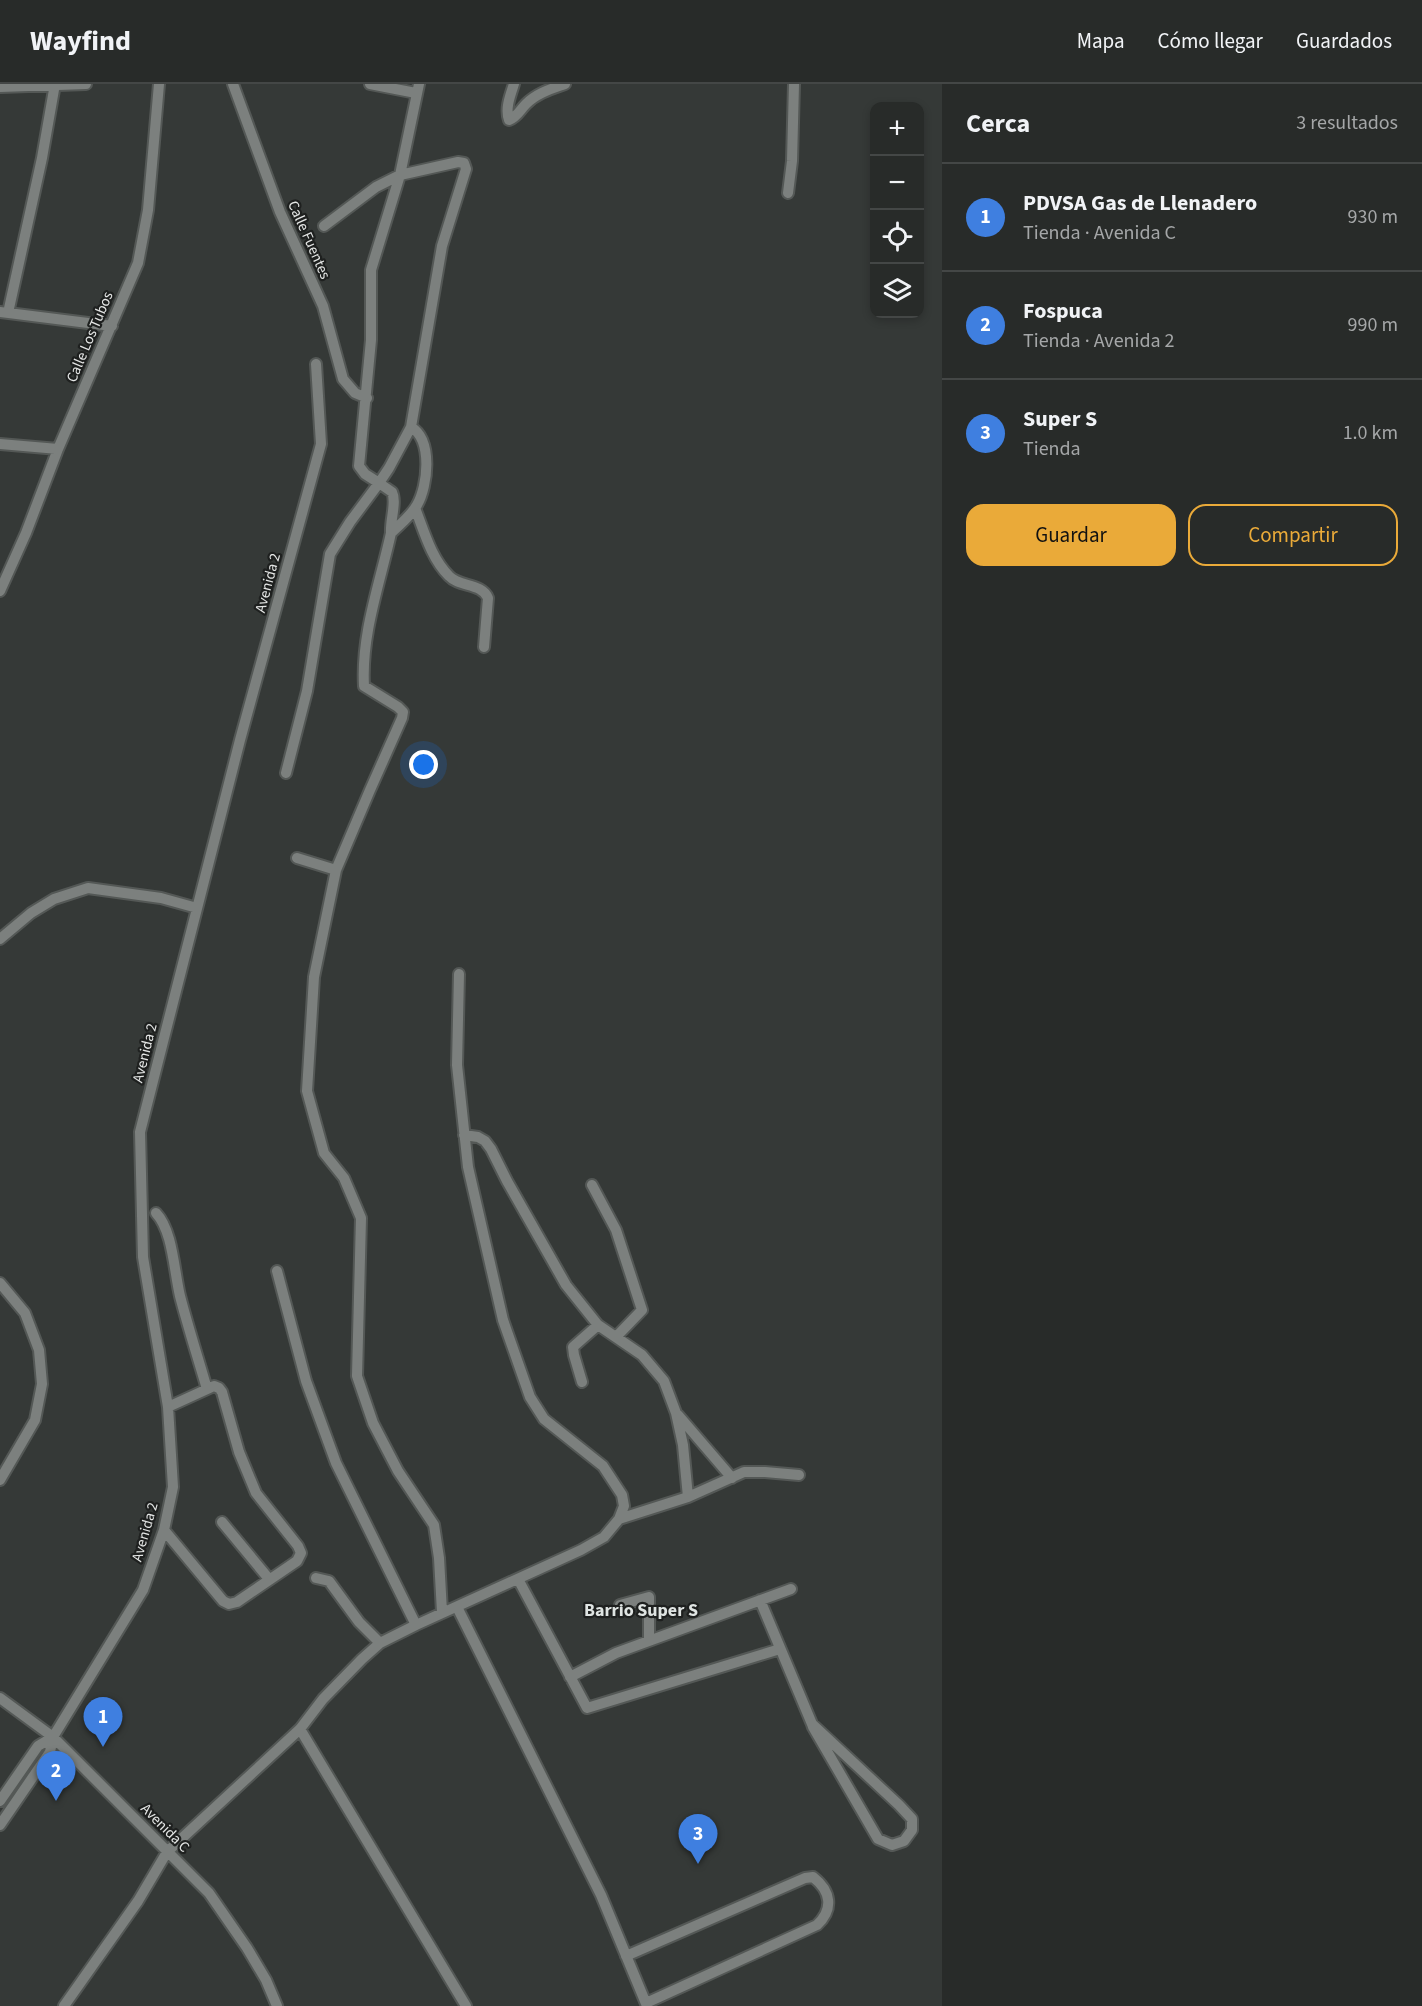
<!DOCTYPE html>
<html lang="es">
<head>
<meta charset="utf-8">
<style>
	:root { --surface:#282b29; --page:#303331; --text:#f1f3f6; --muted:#a5a7a8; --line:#444746; --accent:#eaaa39 }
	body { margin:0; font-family:"Source Sans 3",sans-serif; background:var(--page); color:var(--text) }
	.controls { position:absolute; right:18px; top:18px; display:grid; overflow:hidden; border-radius:12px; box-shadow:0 3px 9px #0003 }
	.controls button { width:54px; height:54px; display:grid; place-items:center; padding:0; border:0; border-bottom:2px solid var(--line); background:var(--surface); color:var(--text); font:30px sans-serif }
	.you { position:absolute; left:424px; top:681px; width:21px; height:21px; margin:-15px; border:4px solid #fff; border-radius:50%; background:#1a73e8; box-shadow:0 0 0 9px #1a73e833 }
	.badge { display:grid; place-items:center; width:39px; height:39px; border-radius:50%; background:var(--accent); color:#fff; font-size:20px; font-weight:700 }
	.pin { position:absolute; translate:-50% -50px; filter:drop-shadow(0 2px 3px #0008) }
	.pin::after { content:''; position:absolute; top:32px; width:21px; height:18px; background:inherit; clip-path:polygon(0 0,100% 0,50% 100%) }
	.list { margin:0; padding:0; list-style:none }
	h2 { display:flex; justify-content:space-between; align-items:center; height:78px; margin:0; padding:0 24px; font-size:26px }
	h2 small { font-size:20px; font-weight:400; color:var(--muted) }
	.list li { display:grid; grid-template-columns:39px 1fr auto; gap:18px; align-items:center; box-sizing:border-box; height:108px; padding:0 24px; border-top:2px solid var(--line) }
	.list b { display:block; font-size:22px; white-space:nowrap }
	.list p { margin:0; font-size:20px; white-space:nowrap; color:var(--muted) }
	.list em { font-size:20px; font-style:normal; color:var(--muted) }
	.actions { display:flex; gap:12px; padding:18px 24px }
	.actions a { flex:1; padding:14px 0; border:2px solid var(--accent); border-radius:18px; text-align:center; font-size:21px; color:var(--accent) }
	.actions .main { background:var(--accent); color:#111 }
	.icon { flex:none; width:33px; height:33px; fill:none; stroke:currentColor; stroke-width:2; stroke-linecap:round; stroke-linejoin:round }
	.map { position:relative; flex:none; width:942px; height:1922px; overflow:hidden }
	header { display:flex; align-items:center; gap:36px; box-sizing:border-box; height:84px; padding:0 30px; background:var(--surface); border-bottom:2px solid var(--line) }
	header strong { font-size:28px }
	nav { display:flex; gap:33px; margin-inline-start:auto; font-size:21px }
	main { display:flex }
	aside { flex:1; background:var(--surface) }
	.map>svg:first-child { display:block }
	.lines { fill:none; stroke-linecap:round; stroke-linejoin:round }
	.minor-casing { stroke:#545856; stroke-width:14 }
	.minor { stroke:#7c807e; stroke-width:10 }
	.labels { text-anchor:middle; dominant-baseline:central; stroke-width:4.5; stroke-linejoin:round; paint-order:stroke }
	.street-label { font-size:15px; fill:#e5e7e6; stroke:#1e201f }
	.quarter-label { font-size:18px; font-weight:bold; fill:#dfe4e2; stroke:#1e201f }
</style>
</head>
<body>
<header>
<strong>Wayfind</strong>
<nav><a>Mapa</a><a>Cómo llegar</a><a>Guardados</a></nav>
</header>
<main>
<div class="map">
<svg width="942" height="1922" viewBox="0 0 942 1922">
	<rect width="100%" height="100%" fill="#353937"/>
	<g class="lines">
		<g class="minor-casing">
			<path id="minor" d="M233 0 280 128 323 222 343 295 355 309 367 314
				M370 0 416 9
				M514 0C510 12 505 25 509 36 517 33 520 26 526 20 537 9 551 5 565 0
				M0 3 86 0
				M788 109 792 77 794 0
				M324 142 376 103 400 91 458 78 464 79 466 85 442 162 411 343 389 384 379 399 365 390 359 382 371 256V186L400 91 419 0
				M0 228 112 242
				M8 229 42 74 55 0
				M0 360 58 365
				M415 424C424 447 431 474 449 492 459 503 482 499 488 514L484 563
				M391 449C399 441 411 432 417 421 428 402 433 356 411 343
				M0 507 26 449 58 365 138 179 148 126 159 0
				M286 689 307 607 330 470 350 438 379 399 392 408C397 418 390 436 391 449 380 499 361 550 364 602L398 623 403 628 402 634 370 706 336 786 314 893 307 1007 324 1069 344 1094 361 1134 357 1292 373 1339 398 1387 434 1441 439 1474 442 1528
				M297 774 336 786
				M0 855 31 829 54 815 88 804 161 814 197 824
				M464 1051 478 1053 485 1057 491 1065 507 1097 566 1201 598 1241 642 1271 664 1297 676 1329 683 1361 688 1413
				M592 1101 616 1146 642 1226 616 1253
				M156 1129C173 1147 174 1187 180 1212 188 1243 198 1274 207 1305
				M277 1187 306 1297 336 1379 416 1541
				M0 1199 25 1229 39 1266 42 1300 35 1336 0 1396
				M582 1298 574 1271 573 1263 598 1241
				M678 1331 732 1394
				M619 1435 688 1413 744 1388H765L799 1391
				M222 1438 269 1495
				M164 1446 223 1517 229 1520 237 1518 297 1477 301 1469 298 1462 256 1409 239 1368 222 1308 219 1304 214 1302 168 1323
				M316 1494 329 1497 359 1538 380 1559
				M518 1495 587 1624 780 1565
				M760 1516 812 1640 813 1643 878 1755 892 1761 904 1757 912 1746V1735L899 1721 812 1640
				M620 1521 649 1513V1556
				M457 1523 601 1811 647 1922
				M570 1593 616 1569 791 1505
				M0 1614 53 1653 209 1809 247 1864 266 1896 277 1922
				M300 1645 466 1922
				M0 1717 38 1662 53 1653
				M0 1741 50 1668 53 1653 143 1506 164 1446 173 1403 168 1323 143 1173 140 1048 240 656 321 360 316 280
				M626 1872 805 1794 813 1793C831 1807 834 1825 817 1841L646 1919
				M64 1922 138 1817 167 1768 300 1645 323 1615 362 1575 380 1559 416 1541 581 1466 604 1453 619 1435 624 1422 622 1411 603 1382 544 1335 530 1313 503 1236 468 1083 457 981 459 890"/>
		</g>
		<use href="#minor" class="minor"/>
	</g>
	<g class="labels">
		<g class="street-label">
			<text transform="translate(309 156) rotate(66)">Calle Fuentes</text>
			<text transform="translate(90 253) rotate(-67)">Calle Los Tubos</text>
			<text transform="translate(268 499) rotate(-75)">Avenida 2</text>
			<text transform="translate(145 969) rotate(-76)">Avenida 2</text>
			<text transform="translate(145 1448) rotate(-74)">Avenida 2</text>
			<text transform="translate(165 1744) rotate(45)">Avenida C</text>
		</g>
		<g class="quarter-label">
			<text x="641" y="1526">Barrio Super S</text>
		</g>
	</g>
</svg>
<div class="controls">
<button>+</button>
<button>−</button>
<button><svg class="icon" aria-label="locate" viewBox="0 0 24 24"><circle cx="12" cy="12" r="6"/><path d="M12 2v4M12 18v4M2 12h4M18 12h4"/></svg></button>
<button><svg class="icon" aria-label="layers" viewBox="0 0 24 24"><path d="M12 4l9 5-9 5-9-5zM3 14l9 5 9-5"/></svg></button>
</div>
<div class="you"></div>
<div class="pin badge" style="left:103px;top:1663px;background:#3f7fe0">1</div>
<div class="pin badge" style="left:56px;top:1717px;background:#3f7fe0">2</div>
<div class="pin badge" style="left:698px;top:1780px;background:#3f7fe0">3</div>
</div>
<aside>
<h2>Cerca<small>3 resultados</small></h2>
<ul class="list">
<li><span class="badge" style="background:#3f7fe0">1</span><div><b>PDVSA Gas de Llenadero</b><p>Tienda · Avenida C</p></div><em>930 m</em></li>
<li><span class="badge" style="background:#3f7fe0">2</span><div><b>Fospuca</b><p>Tienda · Avenida 2</p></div><em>990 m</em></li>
<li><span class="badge" style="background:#3f7fe0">3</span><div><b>Super S</b><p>Tienda</p></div><em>1.0 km</em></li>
</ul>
<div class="actions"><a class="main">Guardar</a><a>Compartir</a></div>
</aside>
</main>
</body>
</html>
